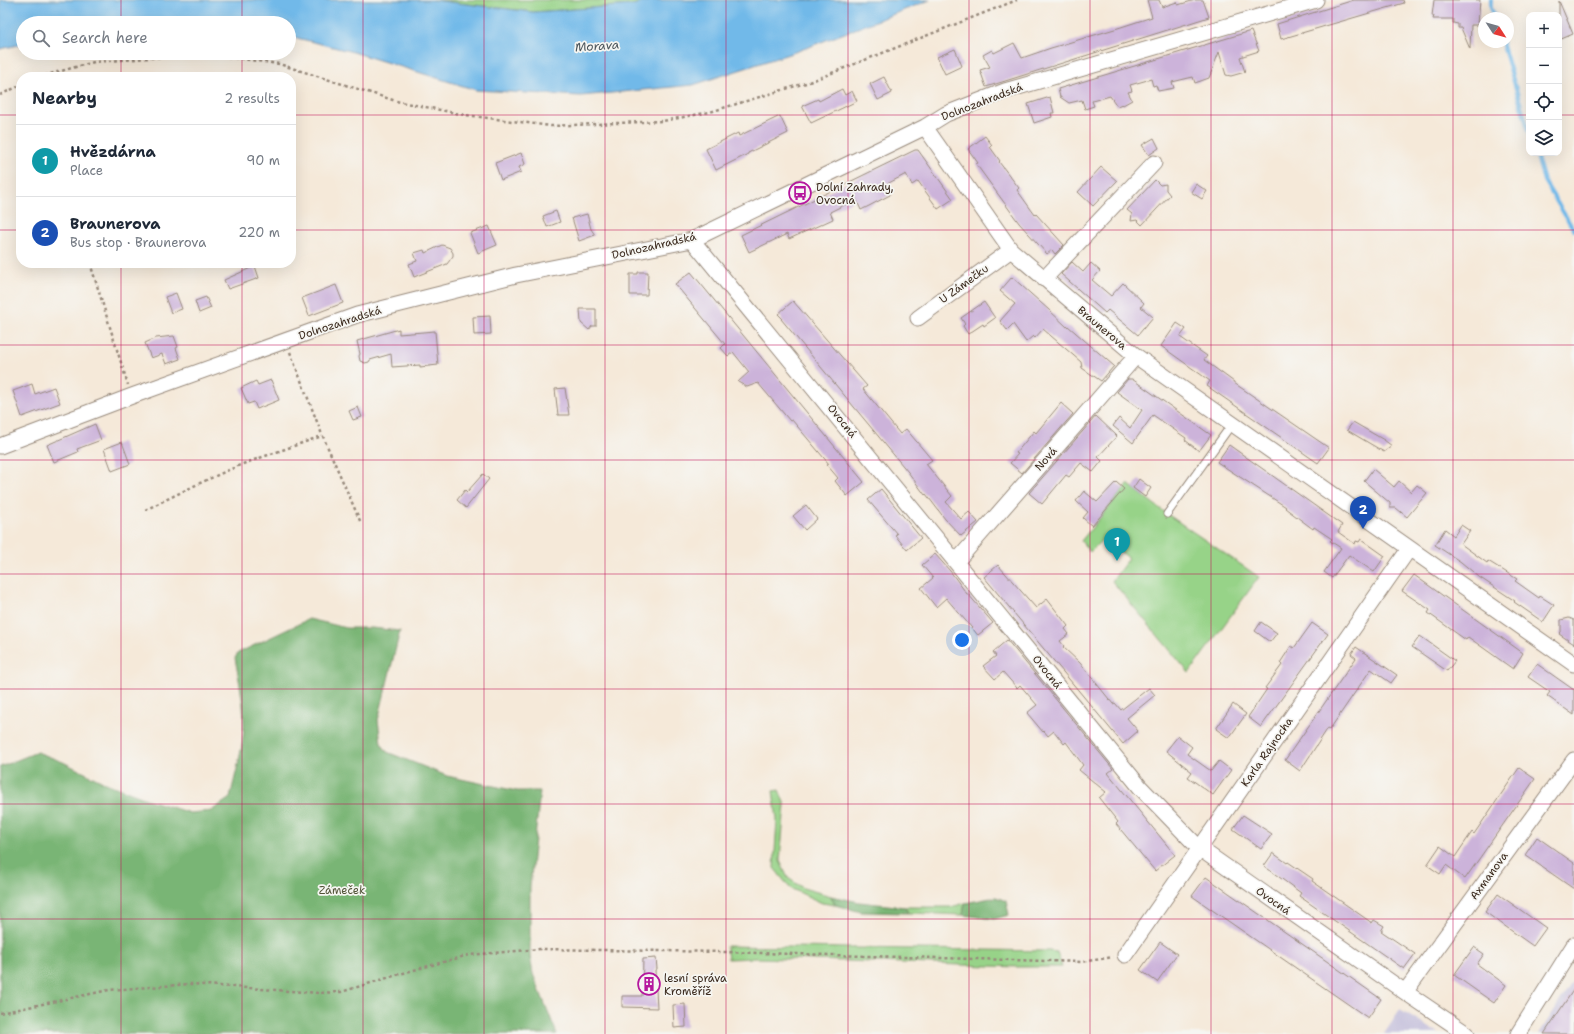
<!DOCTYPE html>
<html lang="en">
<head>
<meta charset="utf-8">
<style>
	:root { --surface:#fff; --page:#f2f2f3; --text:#1f2937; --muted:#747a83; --line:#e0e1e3; --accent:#ea580c }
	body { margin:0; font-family:"Shantell Sans",sans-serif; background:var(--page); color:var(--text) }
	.controls { position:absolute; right:12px; top:12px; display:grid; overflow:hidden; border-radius:8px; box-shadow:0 4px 16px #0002 }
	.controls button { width:36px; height:36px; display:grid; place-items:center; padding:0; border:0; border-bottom:1px solid var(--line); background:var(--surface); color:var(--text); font:20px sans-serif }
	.compass { position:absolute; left:1478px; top:12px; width:36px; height:36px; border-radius:50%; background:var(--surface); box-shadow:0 4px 16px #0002; rotate:126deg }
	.you { position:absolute; left:962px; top:640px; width:14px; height:14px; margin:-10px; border:3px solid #fff; border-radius:50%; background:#1a73e8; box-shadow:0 0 0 6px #1a73e833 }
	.badge { display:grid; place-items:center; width:26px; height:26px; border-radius:50%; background:var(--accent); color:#fff; font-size:13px; font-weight:700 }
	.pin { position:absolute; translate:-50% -33px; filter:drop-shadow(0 1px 2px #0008) }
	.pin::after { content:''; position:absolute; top:21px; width:14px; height:12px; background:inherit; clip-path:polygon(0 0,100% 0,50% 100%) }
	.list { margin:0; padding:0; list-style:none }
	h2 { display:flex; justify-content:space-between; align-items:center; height:52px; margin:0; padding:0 16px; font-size:17px }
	h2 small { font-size:13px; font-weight:400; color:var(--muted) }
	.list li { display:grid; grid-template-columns:26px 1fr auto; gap:12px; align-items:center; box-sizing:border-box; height:72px; padding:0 16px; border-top:1px solid var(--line) }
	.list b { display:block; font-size:15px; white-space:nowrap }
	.list p { margin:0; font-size:13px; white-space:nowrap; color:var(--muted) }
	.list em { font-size:13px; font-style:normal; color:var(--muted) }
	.icon { flex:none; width:22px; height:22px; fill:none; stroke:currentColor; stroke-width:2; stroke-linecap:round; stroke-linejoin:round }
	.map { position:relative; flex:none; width:1574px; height:1034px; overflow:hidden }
	.search { position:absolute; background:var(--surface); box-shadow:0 4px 16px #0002; left:16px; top:16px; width:280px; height:44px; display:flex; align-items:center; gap:10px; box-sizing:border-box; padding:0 14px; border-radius:22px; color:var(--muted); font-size:15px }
	.panel { position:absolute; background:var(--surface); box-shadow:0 4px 16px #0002; left:16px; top:72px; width:280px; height:196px; border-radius:16px }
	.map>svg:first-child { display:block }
	.industrial { fill:#c5c0db }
	.green { fill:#97d388; stroke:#697e53 }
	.forest { fill:#79b574; stroke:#5a7049 }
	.water { fill:#71b9e9; stroke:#567284 }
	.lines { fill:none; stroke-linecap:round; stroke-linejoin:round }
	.stream { stroke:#71b9e9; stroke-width:4 }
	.building { fill:#ccb3da }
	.lane-casing { stroke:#988a7c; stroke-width:9 }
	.street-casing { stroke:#988a7c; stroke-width:17 }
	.path { stroke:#988a7c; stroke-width:2.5; stroke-dasharray:3 3; stroke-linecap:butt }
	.lane { stroke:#fff; stroke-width:7 }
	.street { stroke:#fff; stroke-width:15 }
	.grid { fill:none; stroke:#c2185b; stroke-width:1; stroke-opacity:0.55 }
	.labels { text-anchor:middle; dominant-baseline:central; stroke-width:3.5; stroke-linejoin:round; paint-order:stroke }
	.street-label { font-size:11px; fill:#3b2a1e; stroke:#f6f6f2 }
	.poi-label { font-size:11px; fill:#3b2a1e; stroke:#f6f6f2; text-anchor:start }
	.park-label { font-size:11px; fill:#525438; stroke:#f6f6f2 }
	.water-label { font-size:12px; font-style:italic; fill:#4b555b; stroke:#f6f6f2 }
</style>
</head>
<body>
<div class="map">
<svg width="1574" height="1034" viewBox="0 0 1574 1034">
	<rect width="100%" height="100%" fill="#f6f6f2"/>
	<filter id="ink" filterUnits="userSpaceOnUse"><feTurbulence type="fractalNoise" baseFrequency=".025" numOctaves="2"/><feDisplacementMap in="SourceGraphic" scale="8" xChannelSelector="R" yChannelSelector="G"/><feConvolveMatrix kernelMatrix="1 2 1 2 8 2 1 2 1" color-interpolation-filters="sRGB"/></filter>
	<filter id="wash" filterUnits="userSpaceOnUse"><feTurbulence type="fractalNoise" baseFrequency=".012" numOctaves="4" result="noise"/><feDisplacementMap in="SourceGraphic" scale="16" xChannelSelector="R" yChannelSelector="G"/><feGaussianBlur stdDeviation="0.9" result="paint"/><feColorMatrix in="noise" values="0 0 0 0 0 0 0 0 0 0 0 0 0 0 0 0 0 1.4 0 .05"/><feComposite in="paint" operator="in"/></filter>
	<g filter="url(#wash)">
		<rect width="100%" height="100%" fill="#f5e9d9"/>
		<path class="industrial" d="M1574 979V1034H1539Z
			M1400 1010 1439 1034H1384Z"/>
		<path class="green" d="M433 0H652L632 5 533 12Z
			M1128 484 1167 514 1259 577 1189 673 1112 581 1129 558 1103 539 1090 552 1081 541Z
			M779 790 785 805 780 861 788 878 803 888 831 896 835 905 822 903 790 888 774 868 777 819 773 791Z
			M965 903 963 915 908 913 905 907H951Z
			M726 946 1049 951 1057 952 1062 967H1019L758 958 728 959Z"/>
		<path class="forest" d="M309 619 347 628H372L400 631 378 720 381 743 387 752 447 776 517 791H540L530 886V956L533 974 557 1034H0V767L37 752 63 762 103 782 149 800 190 813 211 811 230 798C235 775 243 750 244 726 244 703 239 680 235 658L238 653Z
			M831 896 859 902 905 907 908 913 861 912 835 905Z
			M996 897 1006 901 1009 915 994 919 963 915 965 903Z"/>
		<path class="water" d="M0 0H433L533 12 632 5 652 0H930L798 51 693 85 581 96 476 90 353 52 289 36V23H23V44L0 49Z"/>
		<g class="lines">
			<path class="stream" d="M1491 0V7L1495 18
				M1502 42 1529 132
				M1536 153 1544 181 1574 230"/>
		</g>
		<g id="blocks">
			<path class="building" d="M1147 0H1159L1162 7 1177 2 1178 5 1195 0H1203L1209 17 986 87 980 70 990 67 983 55 992 50 994 53 1014 43 1022 58 1051 48 1118 28 1152 17Z
				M1354 0H1403L1404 3 1281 39 1277 24Z
				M1434 0H1480L1478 25H1471L1470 49 1461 28H1458V24L1453 23V19H1433L1434 16H1432Z
				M1559 1 1573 34 1559 40Z
				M1251 31 1259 51 1240 57 1245 72 1231 76 1226 75 1219 52 1209 78 1195 83 1193 77 1172 82 1174 88 1158 91 1156 85 1153 86 1151 79 1130 85 1132 91 1128 92 1132 100 1123 105 1122 104 1117 106 1110 96 1092 101 1094 106 1085 109 1082 100 1069 103 1060 97 1058 89Z
				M955 49 962 66 945 74 937 57Z
				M884 77 892 93 878 100 870 84Z
				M842 89 845 95 852 91 857 101 811 123 802 106 818 99 819 101Z
				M1050 97 1054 113H1051L1052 117 1034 123 1028 104Z
				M780 116 788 133 748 153V154L716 170 706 149 738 133 739 136Z
				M985 136 992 145 990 147 1000 161 999 162 1019 188 1017 190 1035 215 1036 214 1064 245 1055 254 1052 250 1047 254 1019 223 976 164 978 163 968 149Z
				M1154 138 1159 148 1149 155 1142 145Z
				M915 150H918L953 199 938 209 918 181 912 185 906 174 885 185 890 195 869 206 861 210 856 199 830 212 833 219 789 239 787 234 749 252 741 235Z
				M521 153 525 164 519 167 521 172 501 180 495 163Z
				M1101 167 1117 181 1093 206 1078 192Z
				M1155 180 1160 185 1166 184V190L1170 195 1142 225 1137 220 1131 221 1132 214 1127 210Z
				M1196 184 1207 191 1202 199 1191 192Z
				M556 211 560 222 547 227 543 216Z
				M587 214 591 229 595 235 579 241 572 218Z
				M489 226 497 245 478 253 470 233Z
				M442 245 450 248 453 253V256L447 264 414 277 409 264 417 261 414 253 424 250 425 253Z
				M1072 262 1083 272 1091 263 1100 271 1092 280 1111 296 1123 283 1144 303 1141 307 1153 317 1138 335 1108 310 1105 313 1061 274Z
				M255 266 259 278 228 289 224 280Z
				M638 272H648L647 295H630V274H638Z
				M691 272 864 482 847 496 835 481 838 478 827 465 829 464 792 420 790 421 758 383 747 387 738 382 749 372 733 352 728 356 721 348 725 344 675 284Z
				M1012 277 1049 310 1067 327 1068 326 1114 366 1101 381 1082 368 1081 362 1043 329 1035 338 1033 336 1026 342 1013 324 1007 330 1000 321 1015 304 1000 291Z
				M336 285 343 303 309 316 302 298Z
				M176 293 182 309 171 313 165 297Z
				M206 297 211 308 199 313 195 301Z
				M793 301 867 386 863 389 900 434 906 429 932 460 926 464 952 496 946 502 961 519 969 512 978 522 961 536 945 519 926 494 925 495 908 472 781 319 782 318 778 314Z
				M984 302 995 318 984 326 983 324 968 334 963 326 965 324 961 318Z
				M580 309H596V326H592L589 330 581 323Z
				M490 316 491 334 474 335 473 317Z
				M1177 323 1186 329 1180 337 1207 356 1204 360 1234 382V383L1329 448 1318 463 1207 386 1210 381 1161 346Z
				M399 329V334L435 331 438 365 420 367V365L392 367 391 354 370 360 369 362 365 363 360 361 359 356 360 354 357 341Z
				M174 336 178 347 176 348 180 359 166 364 162 354 151 358 145 343 156 338Z
				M1128 379H1132L1211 435 1199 451 1185 440 1186 438 1153 415 1133 443 1113 426 1119 418 1130 428 1142 410 1117 392Z
				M271 380 279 400 257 409 254 402 248 404 241 388 256 381 258 385Z
				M32 384 35 394 54 387 60 403 22 417 13 391Z
				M565 388 569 415H558L555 389Z
				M1061 403 1073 414 1022 473 1010 463 1018 454 1016 453 1034 431 1036 433Z
				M358 407 362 417 353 420 349 411Z
				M1096 416 1117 436 1098 457 1102 461 1093 472 1081 463 1069 477 1066 475 1042 504 1029 493Z
				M1353 422 1384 440 1392 446 1384 452 1347 430Z
				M95 424 101 440 77 449 78 452 54 462 47 445Z
				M122 442 130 464 112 471 104 449Z
				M1229 445 1342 525 1338 532 1355 544 1356 541 1359 542 1361 539 1385 556 1374 572 1349 555 1332 578 1324 572 1341 548 1330 541 1332 539 1314 527 1313 529 1285 508 1286 507 1217 462Z
				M1373 469 1394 487 1399 481 1411 492 1417 485 1427 493 1407 517 1396 508H1390V503L1364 481Z
				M483 474 489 479 466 508 457 500 465 490 467 492Z
				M1139 479 1151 488 1145 497 1133 488Z
				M1116 482 1124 489 1092 526 1083 518 1088 512 1076 501 1084 491 1097 502Z
				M881 489 921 538 907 550 895 535 897 534 868 500Z
				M806 505 817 519 805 530 793 516Z
				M1461 525 1470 531 1461 544 1487 563 1488 561 1517 579 1515 581 1539 598 1540 596 1554 605 1543 622 1514 602 1515 601 1479 577 1461 562 1435 545 1445 529 1454 536Z
				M935 554 950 571 967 594H968L993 623 978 635 946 598 936 607 921 588 933 578 922 565Z
				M998 565 1036 608 1047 599 1068 626 1065 629 1069 634 1060 641 1064 646 1063 647 1080 663 1113 704 1115 703 1121 710 1149 688 1155 695 1127 718 1138 731 1123 744 984 577Z
				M1414 575 1523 653 1513 669 1468 637 1466 640 1428 613 1430 610 1402 591Z
				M1569 618 1574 620V644L1559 634 1561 632V620Z
				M1261 622 1277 633 1270 642 1255 631Z
				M1312 623 1328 634 1261 727 1248 717 1267 689 1265 688 1282 665 1280 663 1291 646 1294 648Z
				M1420 636 1455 661 1447 671 1412 647Z
				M1007 640 1113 769 1108 773 1175 855 1155 871 1116 824 1118 822 1099 798 1106 792 1079 770 1083 765 1066 742 1064 744 1054 731 1048 736 1044 731 1043 732 1027 713 1037 705 1020 685 1017 688 1003 672 995 679 983 666 996 656 993 652Z
				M1356 647 1397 675 1391 683 1371 669 1330 729 1328 728 1300 771 1285 760 1356 658 1351 654Z
				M1537 664 1574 690V715L1547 696 1550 692 1528 677Z
				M1233 704 1246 714 1229 738 1216 729Z
				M1178 736 1192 747 1187 754 1211 771 1219 761 1231 770 1213 795 1188 777 1192 772 1166 751Z
				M1519 768 1535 779 1465 879 1446 865 1440 874 1427 865 1440 846 1455 857 1472 832 1474 834Z
				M1243 815 1272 834 1261 849 1233 829Z
				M1537 837 1574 863V889L1525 855Z
				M1273 853 1287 863 1288 862 1313 879 1312 881 1372 923 1374 920 1384 926 1381 931 1415 954 1404 969 1299 896 1301 893 1264 866Z
				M1206 877 1381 999 1368 1018 1192 896Z
				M1498 894 1546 928 1533 946 1485 912Z
				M1160 942 1177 954 1157 982 1140 970Z
				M1474 947 1484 954 1477 964 1506 985 1494 1003 1454 975Z
				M656 958 657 969 655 970 657 1008 622 1007V996H642L643 959Z
				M1574 989V1034H1544Z
				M685 1004 686 1027 674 1028 673 1005Z"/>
		</g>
	</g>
	<g filter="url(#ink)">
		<use href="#blocks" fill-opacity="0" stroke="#988a7c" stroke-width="1"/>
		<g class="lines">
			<g class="lane-casing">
				<path id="lane" d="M1167 514 1232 424"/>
			</g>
			<g class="street-casing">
				<path id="street" d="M925 127 1011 250 1136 356 1574 664
					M692 240 1140 787 1199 848 1405 992 1467 1034
					M1044 279 1154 163
					M918 318 1011 250
					M0 446 132 396 357 315 516 275 692 240 925 127 946 114 1005 91 1316 0
					M956 562 1136 356
					M1125 955 1409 549
					M1405 992 1574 760
					M1518 1034 1574 945"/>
			</g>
			<path class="path" d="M39 77 94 62 206 54 279 64 396 101 465 115 551 126 663 121 710 112 809 82 1017 0
				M0 95 21 85
				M90 263 128 385
				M290 352 321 432 361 523
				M145 510 200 483 240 465 322 436
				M0 1013 109 990 191 984 318 993 341 992 410 971 469 955 540 949 724 952 1082 962 1113 957"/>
			<use href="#lane" class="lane"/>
			<use href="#street" class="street"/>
		</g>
	</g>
	<path class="grid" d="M121 0V23M242 0V23M363 0V1034M484 0V1034M605 0V1034M726 0V1034M848 0V1034M969 0V1034M1090 0V1034M1211 0V1034M1332 0V1034M1453 0V1034M121 53V77M242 53V77M0 115H21M291 115H1529M1559 115H1574M0 230H21M291 230H1574M121 263V1034M242 263V1034M0 345H1574M0 460H1574M0 574H1574M0 689H1574M0 804H1574M0 919H1574"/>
	<defs>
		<g id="bus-ring" transform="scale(1.15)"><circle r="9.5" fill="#f6f6f2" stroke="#b5179e" stroke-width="1.5"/><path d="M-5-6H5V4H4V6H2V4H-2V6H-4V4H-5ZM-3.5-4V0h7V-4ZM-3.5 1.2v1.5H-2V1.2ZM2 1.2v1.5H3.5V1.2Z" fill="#b5179e"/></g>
		<g id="building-ring" transform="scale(1.15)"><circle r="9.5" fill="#f6f6f2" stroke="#b5179e" stroke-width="1.5"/><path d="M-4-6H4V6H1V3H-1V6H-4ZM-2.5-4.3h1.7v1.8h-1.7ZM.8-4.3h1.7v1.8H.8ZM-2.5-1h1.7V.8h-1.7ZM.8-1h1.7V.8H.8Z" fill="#b5179e"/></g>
	</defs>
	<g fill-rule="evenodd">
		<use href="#bus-ring" x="800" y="193"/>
		<use href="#building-ring" x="649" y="984"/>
	</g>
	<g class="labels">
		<g class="street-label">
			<text transform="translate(982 102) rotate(-21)">Dolnozahradská</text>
			<text transform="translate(654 246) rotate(-13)">Dolnozahradská</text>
			<text transform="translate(964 284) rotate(-36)">U Zámečku</text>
			<text transform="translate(340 323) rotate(-18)">Dolnozahradská</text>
			<text transform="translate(1102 328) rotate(40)">Braunerova</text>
			<text transform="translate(842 421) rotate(51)">Ovocná</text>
			<text transform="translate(1046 459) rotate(-49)">Nová</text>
			<text transform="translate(1047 672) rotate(51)">Ovocná</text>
			<text transform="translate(1267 752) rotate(-55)">Karla Rajnocha</text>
			<text transform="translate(1489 876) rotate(-54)">Axmanova</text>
			<text transform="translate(1273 901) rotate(35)">Ovocná</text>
		</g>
		<g class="poi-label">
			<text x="816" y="187">Dolní Zahrady,<tspan x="816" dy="13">Ovocná</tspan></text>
			<text x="664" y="978">lesní správa<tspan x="664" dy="13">Kroměříž</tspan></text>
		</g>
		<g class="park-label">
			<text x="342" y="890">Zámeček</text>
		</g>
		<g class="water-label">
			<text transform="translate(597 46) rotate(-4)">Morava</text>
		</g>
	</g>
</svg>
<div class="controls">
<button>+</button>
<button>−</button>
<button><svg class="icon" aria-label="locate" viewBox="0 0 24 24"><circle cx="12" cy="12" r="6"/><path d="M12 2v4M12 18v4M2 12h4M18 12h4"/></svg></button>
<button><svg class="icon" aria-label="layers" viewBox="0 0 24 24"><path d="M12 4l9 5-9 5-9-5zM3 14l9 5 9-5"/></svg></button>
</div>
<svg class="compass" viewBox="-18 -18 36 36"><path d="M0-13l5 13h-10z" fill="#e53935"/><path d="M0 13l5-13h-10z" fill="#747a83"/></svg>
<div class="you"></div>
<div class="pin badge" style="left:1117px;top:561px;background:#0f9aa8">1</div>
<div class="pin badge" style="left:1363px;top:529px;background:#1a4fb4">2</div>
<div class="search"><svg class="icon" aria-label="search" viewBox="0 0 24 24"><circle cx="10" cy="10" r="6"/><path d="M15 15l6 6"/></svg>Search here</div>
<section class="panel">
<h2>Nearby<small>2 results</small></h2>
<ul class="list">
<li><span class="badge" style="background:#0f9aa8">1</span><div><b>Hvězdárna</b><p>Place</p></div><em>90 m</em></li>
<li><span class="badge" style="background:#1a4fb4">2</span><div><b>Braunerova</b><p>Bus stop · Braunerova</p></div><em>220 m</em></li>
</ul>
</section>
</div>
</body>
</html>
